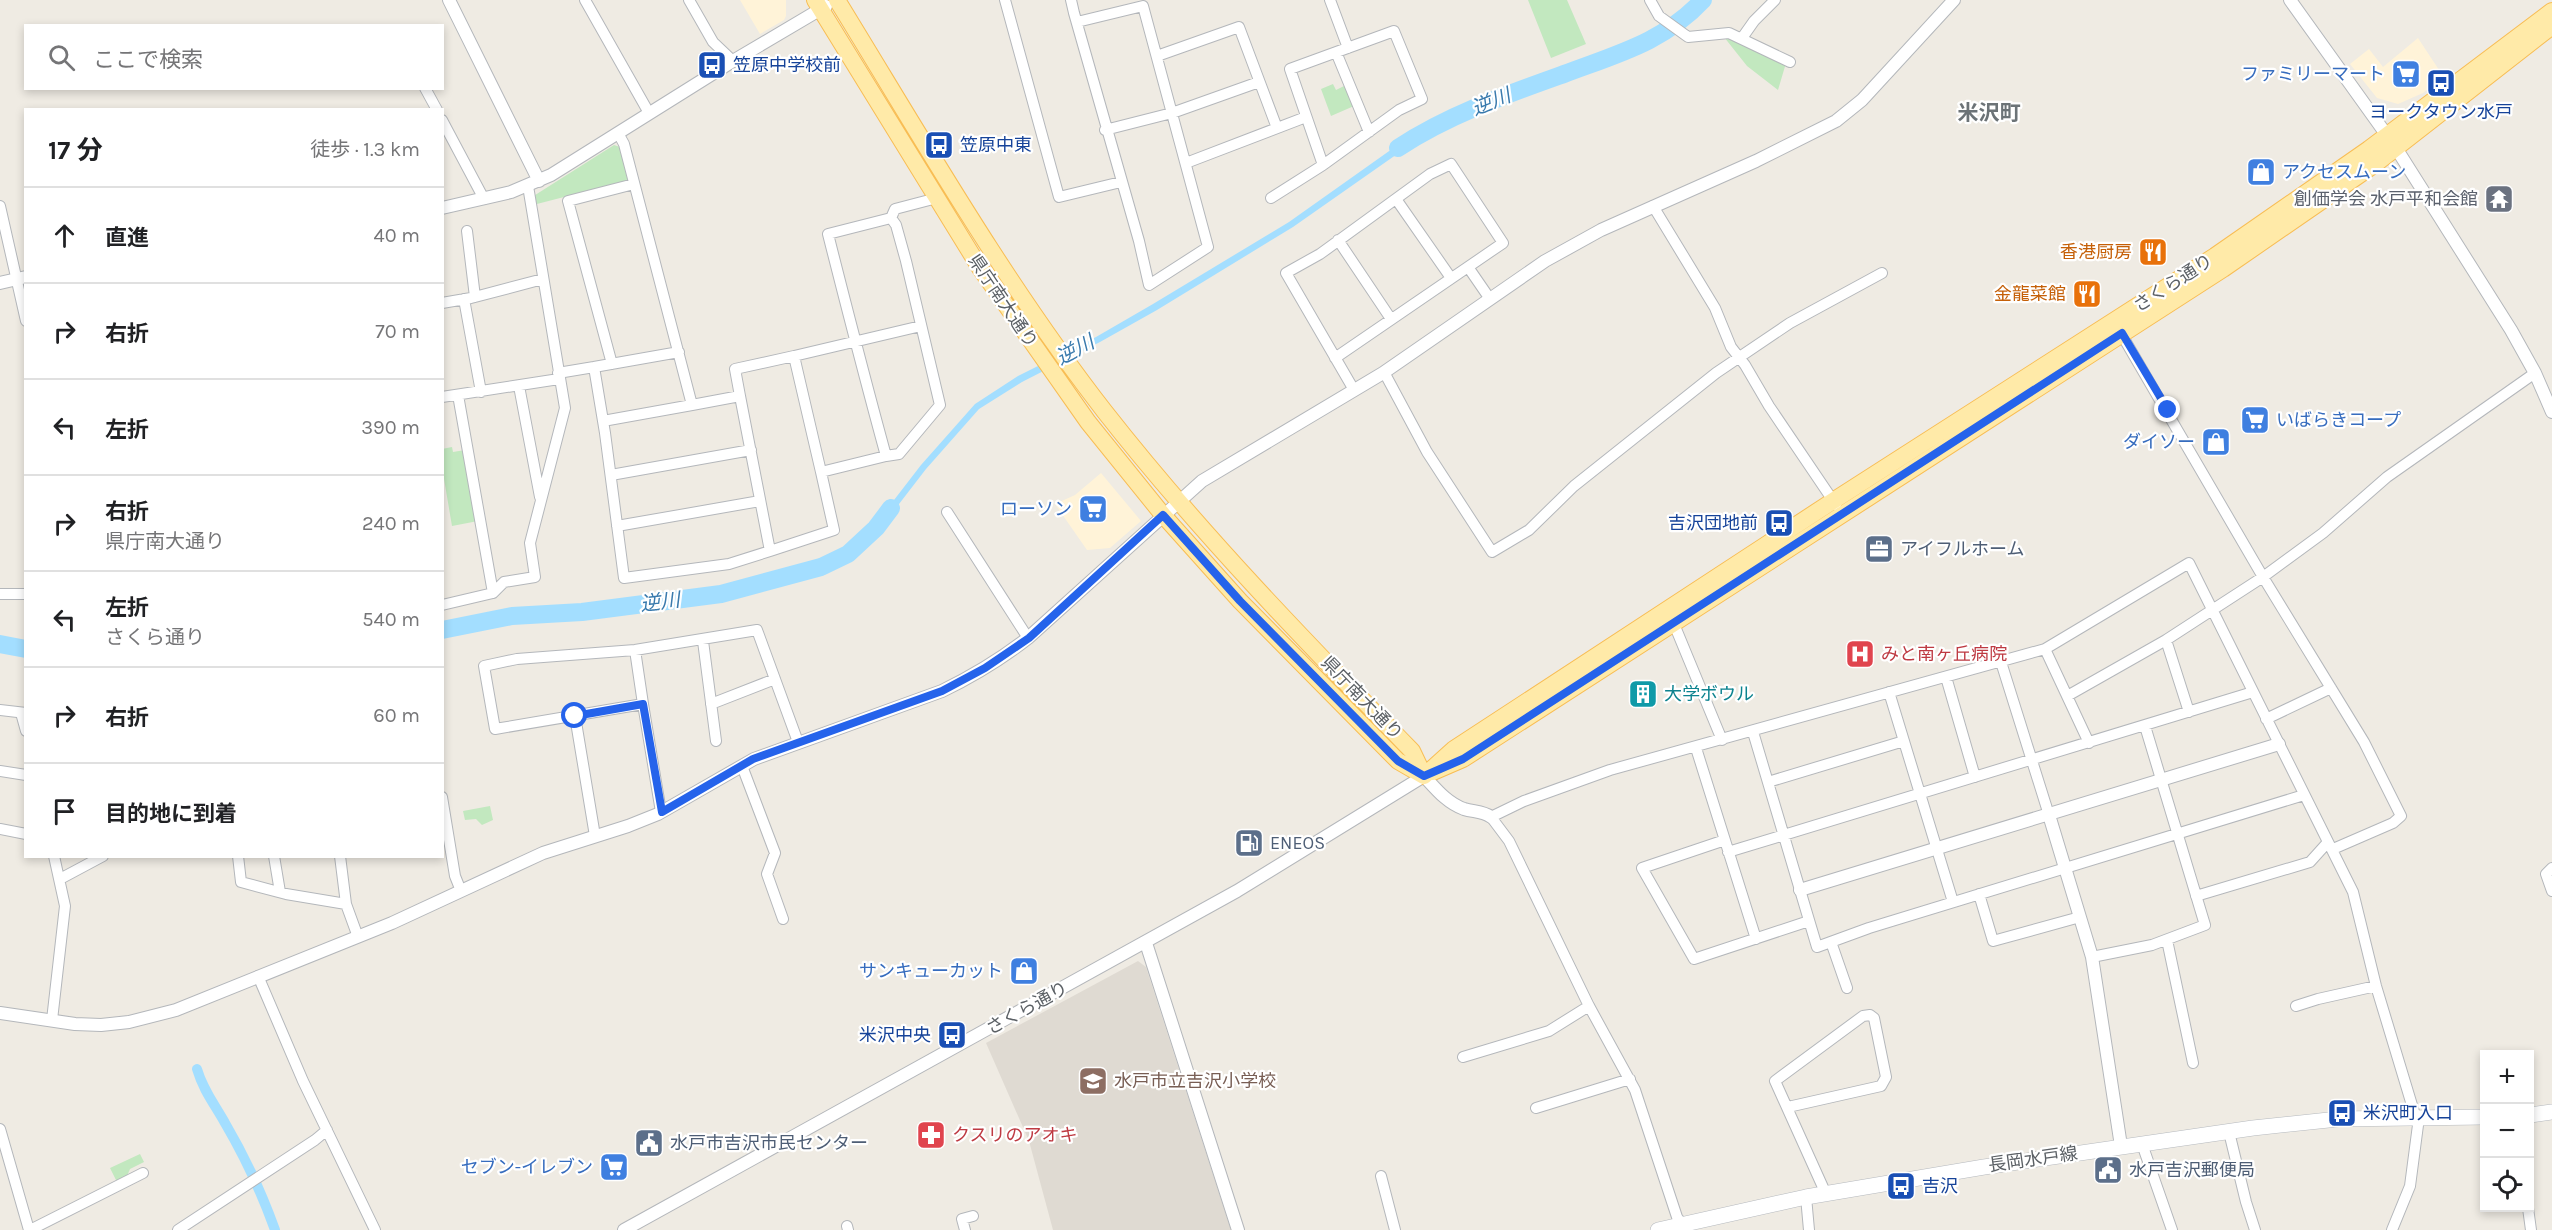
<!DOCTYPE html>
<html lang="ja">
<head>
<meta charset="utf-8">
<style>
	:root { --surface:#fff; --page:#f6f6f6; --text:#202124; --muted:#757577; --line:#e0e0e0 }
	body { margin:0; font-family:Karla,"Noto Sans JP",sans-serif; background:var(--page); color:var(--text) }
	.controls { position:absolute; right:18px; bottom:18px; display:grid; overflow:hidden; border-radius:0px; box-shadow:0 3px 9px #0003 }
	.controls button { width:54px; height:54px; display:grid; place-items:center; padding:0; border:0; border-bottom:2px solid var(--line); background:var(--surface); color:var(--text); font:30px sans-serif }
	.stop { position:absolute; width:18px; height:18px; margin:-14px; border:4px solid #2563eb; border-radius:50%; background:#fff }
	.stop.end { background:#2563eb; border-color:#fff; box-shadow:0 2px 6px #0008 }
	.list { margin:0; padding:0; list-style:none }
	h2 { display:flex; justify-content:space-between; align-items:center; height:78px; margin:0; padding:0 24px; font-size:26px }
	h2 small { font-size:20px; font-weight:400; color:var(--muted) }
	.list li { display:grid; grid-template-columns:39px 1fr auto; gap:18px; align-items:center; box-sizing:border-box; height:96px; padding:0 24px; border-top:2px solid var(--line) }
	.list b { display:block; font-size:22px; white-space:nowrap }
	.list p { margin:0; font-size:20px; white-space:nowrap; color:var(--muted) }
	.list em { font-size:20px; font-style:normal; color:var(--muted) }
	.icon { flex:none; width:33px; height:33px; fill:none; stroke:currentColor; stroke-width:2; stroke-linecap:round; stroke-linejoin:round }
	.map { position:relative; flex:none; width:2552px; height:1230px; overflow:hidden }
	.search { position:absolute; background:var(--surface); box-shadow:0 3px 9px #0003; left:24px; top:24px; width:420px; height:66px; display:flex; align-items:center; gap:15px; box-sizing:border-box; padding:0 21px; border-radius:0px; color:var(--muted); font-size:22px }
	.panel { position:absolute; background:var(--surface); box-shadow:0 3px 9px #0003; left:24px; top:108px; width:420px; height:750px; border-radius:0px }
	.map>svg:first-child { display:block }
	.commercial { fill:#fff3d8 }
	.education { fill:#dfdad2 }
	.green { fill:#c2e8bf }
	.water { fill:#a3deff }
	.lines { fill:none; stroke-linecap:round; stroke-linejoin:round }
	.canal { stroke:#a3deff; stroke-width:10 }
	.river { stroke:#a3deff; stroke-width:18 }
	.minor-casing { stroke:#b4b7bb; stroke-width:12 }
	.tertiary-casing { stroke:#b4b7bb; stroke-width:14 }
	.secondary-casing { stroke:#b5b9be; stroke-width:16 }
	.primary-casing { stroke:#f8bd54; stroke-width:18 }
	.minor { stroke:#fff; stroke-width:10 }
	.tertiary { stroke:#fff; stroke-width:12 }
	.secondary { stroke:#fff; stroke-width:15 }
	.primary { stroke:#ffeaa8; stroke-width:16 }
	.route { stroke:#2563eb; stroke-width:8 }
	.labels { text-anchor:middle; dominant-baseline:central; stroke-width:4.5; stroke-linejoin:round; paint-order:stroke }
	.transit-label { font-size:18px; fill:#164399; stroke:#fff; text-anchor:start }
	.shop-label { font-size:18px; fill:#366cbe; stroke:#fff; text-anchor:end }
	.worship-label { font-size:18px; fill:#5b616d; stroke:#fff; text-anchor:end }
	.food-label { font-size:18px; fill:#c56008; stroke:#fff; text-anchor:end }
	.street-label { font-size:18px; fill:#5b6065; stroke:#fff }
	.service-label { font-size:18px; fill:#4e5e75; stroke:#fff; text-anchor:start }
	.health-label { font-size:18px; fill:#be3a42; stroke:#fff; text-anchor:start }
	.culture-label { font-size:18px; fill:#0d838f; stroke:#fff; text-anchor:start }
	.education-label { font-size:18px; fill:#785e54; stroke:#fff; text-anchor:start }
	.water-label { font-size:20px; font-style:italic; fill:#397aad; stroke:#fff }
	.quarter-label { font-size:21px; font-weight:bold; fill:#6c7377; stroke:#fff }
</style>
</head>
<body>
<div class="map">
<svg width="2552" height="1230" viewBox="0 0 2552 1230">
	<rect width="100%" height="100%" fill="#efebe3"/>
	<path class="commercial" d="M740 0H786V16L784 20 760 34Z
		M2418 38 2443 76 2423 93 2398 104 2377 98 2350 64 2369 49 2383 67Z
		M1101 473 1141 521 1110 548 1087 550 1055 504 1075 495Z"/>
	<path class="education" d="M1138 961 1146 967 1231 1230H1053L1029 1141 986 1043Z"/>
	<path class="green" d="M1528 0H1567L1586 44 1551 58Z
		M1724 37 1732 38 1786 63 1778 90 1747 66Z
		M1333 84 1336 90 1346 85 1354 106 1331 116 1321 89Z
		M614 145 620 147 629 177 626 181 533 205 532 197Z
		M452 447 453 452 465 450 478 521 452 526 443 473 442 449Z
		M490 806 493 820 482 825 476 819 465 820 463 811Z
		M140 1154 144 1162 130 1169 127 1176 117 1182 110 1168Z"/>
	<path class="water" d="M1416 132 1420 138 1293 227 1157 310 1100 342 1022 382 979 409 926 469 879 530 874 526 921 465 975 404 1018 376 1096 337 1153 304 1289 222Z"/>
	<g class="lines">
		<path class="canal" d="M197 1069C203 1090 215 1105 225 1123 245 1157 262 1194 275 1230"/>
		<path class="river" d="M1398 148C1448 115 1508 94 1564 74 1617 54 1664 42 1703 0
			M442 630 512 616 582 612 721 594 821 567 848 554 876 528 891 508
			M0 644 26 649"/>
		<g class="minor-casing">
			<path id="minor" d="M585 0 649 113
				M689 0 713 42 733 61
				M1005 0 1059 197 1121 182
				M1071 0 1074 13 1139 241 1149 285 1208 247 1143 6 1077 22
				M1330 0 1348 48
				M1650 0 1659 16 1688 37 1729 33 1790 62
				M1394 31 1422 99 1399 110 1323 165 1290 69Z
				M1742 38 1754 21 1775 0
				M1336 52 1369 132
				M1157 56 1239 27 1277 128
				M425 88 437 110
				M442 120 484 199
				M1105 130 1172 113 1259 82
				M1186 163 1306 117
				M1271 198 1323 165
				M1396 199 1451 278
				M0 206 26 321
				M1653 206 1715 308 1731 347 1745 365 1769 406 1836 505
				M467 231 475 297
				M1338 240 1391 319
				M1468 267 1490 299
				M464 299 481 392
				M442 303 471 298 543 279
				M921 326 794 356 821 472 886 456C866 383 847 309 828 234L891 218 895 209 937 198
				M2119 330 2263 577 2364 742 2401 816 2393 823 2333 849
				M1335 358 1503 243 1451 164 1430 174 1320 254 1286 273 1354 390
				M612 364 568 201 634 184
				M594 367 679 352
				M1384 372 1427 452 1492 552 1529 530 1574 486 1716 373 1790 323 1882 273
				M558 373 594 367 605 433 624 578 729 564 770 551 740 396 692 405 624 144 618 133
				M519 386 540 497
				M458 395 493 593
				M740 396 735 369 794 356
				M442 397 559 379
				M603 421 692 405
				M886 456 899 454 940 405 906 261 896 225 891 218
				M611 475 751 450
				M947 512 1028 638
				M617 526 760 501
				M770 551 834 530 821 472
				M0 594H26
				M442 605 493 593 504 582 535 577 530 543 565 408 528 186
				M1674 624 1722 740
				M2166 640 2189 712
				M703 641 716 741
				M2045 649 2089 743
				M635 650 643 704 495 729 484 666 517 659 635 650 757 630 798 742
				M2001 662 2049 815
				M1946 677 1975 777
				M1889 692 1953 902
				M2069 695 2166 640 2263 577 2323 533 2387 477 2535 373
				M643 704 661 812
				M711 704 775 679
				M0 710 26 713
				M21 713 26 731
				M575 716 595 836
				M2266 719 2331 688
				M1753 732 1817 947 1869 928 2304 795
				M1696 748 1756 939
				M742 766 775 853 767 874 783 919
				M0 771 26 775
				M1768 782 1904 741
				M442 797 455 876 461 891
				M0 829 26 834
				M1725 840 1642 868 1694 959 1809 921
				M1728 852 2253 692
				M238 856 241 882 286 894 346 904 358 937
				M274 856 280 892
				M340 856 346 904
				M2552 868 2546 874 2552 891
				M60 879 103 856
				M1979 894 1993 941 2080 917
				M2196 896 2310 862 2328 842
				M2167 940 2193 1063
				M1831 942 1847 988
				M2092 957 2152 945 2205 925 2145 726
				M258 976 303 1081 375 1230
				M2296 1006 2318 999 2376 986
				M52 1020 65 906 54 856
				M1463 1057 1549 1031 1589 1006
				M1788 1107 1881 1086 1886 1077 1874 1018 1870 1015 1863 1016 1775 1081 1826 1194
				M1536 1108 1630 1079
				M0 1129 29 1230
				M2229 1132 2246 1202 2255 1230
				M2142 1144 2172 1230
				M1381 1176 1395 1230
				M1806 1197 1809 1230
				M2528 1208 2531 1230
				M847 1226 848 1230
				M1684 1227 1677 1217 1635 1090 1589 1006 1509 841 1491 817 1524 801 1610 770 2045 649 2189 563 2353 892 2376 986 2418 1125 2410 1186 2392 1230
				M30 1230 143 1173
				M178 1230 315 1140 327 1130
				M965 1230 962 1219 973 1216"/>
		</g>
		<g class="tertiary-casing">
			<path id="tertiary" d="M449 0 539 181
				M2290 0 2396 148 2511 330 2535 373 2552 412
				M442 208 511 192 551 175 733 61 826 6
				M0 283 26 277
				M2049 815 2092 957 2121 1146
				M1800 890 2279 744
				M1146 943 1238 1230
				M0 1013 75 1024 101 1025 129 1022 176 1010 392 923 543 853 628 826 658 814 754 759 942 691C973 676 1001 659 1028 638L1202 481 1383 373 1545 261 1601 230 1756 161 1836 121 1862 100 1954 0
				M624 1230 1237 891 1424 776C1436 789 1447 803 1464 809 1474 812 1483 811 1491 817"/>
		</g>
		<g class="secondary-casing">
			<path id="secondary" d="M2530 1115 2552 1112
				M1658 1230 1806 1197 1984 1167 2253 1128 2338 1119 2484 1117"/>
		</g>
		<g class="primary-casing">
			<path id="primary" d="M815 0 980 268 1088 422 1163 515 1240 601 1398 761 1424 776
				M837 0C923 140 1004 282 1105 412 1199 532 1306 642 1412 751L1424 776
				M1433 772 1463 759 2223 269 2378 162 2552 26
				M1424 776 1454 749 1833 501 2215 256 2369 149 2552 11"/>
		</g>
		<use href="#minor" class="minor"/>
		<use href="#tertiary" class="tertiary"/>
		<use href="#secondary" class="secondary"/>
		<use href="#primary" class="primary"/>
	</g>
	<g class="lines">
		<path class="route" d="M575 716 643 704 662 812 753 759 942 691 985 668 1029 638 1163 515 1240 601 1398 761 1424 776 1463 759 2122 333 2168 410"/>
	</g>
	<defs>
		<g id="bus-square" transform="scale(1.5)"><rect x="-9" y="-9" width="18" height="18" rx="4" fill="#1a4fb4" stroke="#fff"/><path d="M-5-6H5V4H4V6H2V4H-2V6H-4V4H-5ZM-3.5-4V0h7V-4ZM-3.5 1.2v1.5H-2V1.2ZM2 1.2v1.5H3.5V1.2Z" fill="#fff"/></g>
		<g id="supermarket-square" transform="scale(1.5)"><rect x="-9" y="-9" width="18" height="18" rx="4" fill="#3f7fe0" stroke="#fff"/><path d="M-6-5.5h2.5l.6 2H6L4.5 2H-2.5L-4.4-4H-6ZM-1.5 3.2a1.3 1.3 0 1 0 .1 0ZM3 3.2a1.3 1.3 0 1 0 .1 0Z" fill="#fff"/></g>
		<g id="shop-square" transform="scale(1.5)"><rect x="-9" y="-9" width="18" height="18" rx="4" fill="#3f7fe0" stroke="#fff"/><path d="M-5-2.5h2.3a2.7 3.5 0 0 1 5.4 0H5L5.5 6h-11ZM-1.5-2.5h3a1.5 2.3 0 0 0-3 0Z" fill="#fff"/></g>
		<g id="temple-square" transform="scale(1.5)"><rect x="-9" y="-9" width="18" height="18" rx="4" fill="#6b7280" stroke="#fff"/><path d="M0-6L5-2H3V0L6.5 2.5H4V6H1.5V3h-3V6H-4V2.5H-6.5L-3 0V-2H-5Z" fill="#fff"/></g>
		<g id="restaurant-square" transform="scale(1.5)"><rect x="-9" y="-9" width="18" height="18" rx="4" fill="#e8710a" stroke="#fff"/><path d="M-5-6h1v4h1v-4h1v4h1v-4h1v5L-1.5 .5V6h-2V.5L-5-1ZM5-6V6H3V1.5H1.5Q1.5-4 5-6Z" fill="#fff"/></g>
		<g id="office-square" transform="scale(1.5)"><rect x="-9" y="-9" width="18" height="18" rx="4" fill="#5c6f8a" stroke="#fff"/><path d="M-6-3h4V-5.5h4V-3h4V5H-6ZM-1-4.5V-3h2v-1.5ZM-6 0V1H6V0Z" fill="#fff"/></g>
		<g id="hospital-square" transform="scale(1.5)"><rect x="-9" y="-9" width="18" height="18" rx="4" fill="#e0444e" stroke="#fff"/><path d="M-5-5h3v3.5h4V-5h3V5h-3V1.5h-4V5h-3Z" fill="#fff"/></g>
		<g id="building-square" transform="scale(1.5)"><rect x="-9" y="-9" width="18" height="18" rx="4" fill="#0f9aa8" stroke="#fff"/><path d="M-4-6H4V6H1V3H-1V6H-4ZM-2.5-4.3h1.7v1.8h-1.7ZM.8-4.3h1.7v1.8H.8ZM-2.5-1h1.7V.8h-1.7ZM.8-1h1.7V.8H.8Z" fill="#fff"/></g>
		<g id="fuel-square" transform="scale(1.5)"><rect x="-9" y="-9" width="18" height="18" rx="4" fill="#5c6f8a" stroke="#fff"/><path d="M-5.5-6h7V0h2V4h1.3V-2.5L3-4.5l.8-.8L6-3V5H2.5V1h-1V6h-7ZM-4.2-4.7v3.2H.2V-4.7Z" fill="#fff"/></g>
		<g id="school-square" transform="scale(1.5)"><rect x="-9" y="-9" width="18" height="18" rx="4" fill="#8d6e63" stroke="#fff"/><path d="M0-5L7-2L0 1L-7-2ZM-4 1L0 2.5L4 1V4Q0 6-4 4Z" fill="#fff"/></g>
		<g id="pharmacy-square" transform="scale(1.5)"><rect x="-9" y="-9" width="18" height="18" rx="4" fill="#e0444e" stroke="#fff"/><path d="M-2-6h4v4h4v4h-4v4h-4v-4h-4v-4h4Z" fill="#fff"/></g>
		<g id="civic-square" transform="scale(1.5)"><rect x="-9" y="-9" width="18" height="18" rx="4" fill="#5c6f8a" stroke="#fff"/><path d="M-.6-6.5H3V-4.5H.6V-3L4-1V1h2V6H-6V1h2V-1L-.6-3ZM-1.2 2.5V6h2.4V2.5Z" fill="#fff"/></g>
	</defs>
	<g fill-rule="evenodd">
		<use href="#bus-square" x="712" y="65"/>
		<use href="#supermarket-square" x="2406" y="74"/>
		<use href="#bus-square" x="2441" y="83"/>
		<use href="#bus-square" x="939" y="145"/>
		<use href="#shop-square" x="2261" y="172"/>
		<use href="#temple-square" x="2499" y="199"/>
		<use href="#restaurant-square" x="2153" y="252"/>
		<use href="#restaurant-square" x="2087" y="294"/>
		<use href="#supermarket-square" x="2255" y="420"/>
		<use href="#shop-square" x="2216" y="442"/>
		<use href="#supermarket-square" x="1093" y="509"/>
		<use href="#bus-square" x="1779" y="523"/>
		<use href="#office-square" x="1879" y="549"/>
		<use href="#hospital-square" x="1860" y="654"/>
		<use href="#building-square" x="1643" y="694"/>
		<use href="#fuel-square" x="1249" y="843"/>
		<use href="#shop-square" x="1024" y="971"/>
		<use href="#bus-square" x="952" y="1035"/>
		<use href="#school-square" x="1093" y="1081"/>
		<use href="#bus-square" x="2342" y="1113"/>
		<use href="#pharmacy-square" x="931" y="1135"/>
		<use href="#civic-square" x="649" y="1143"/>
		<use href="#supermarket-square" x="614" y="1167"/>
		<use href="#civic-square" x="2108" y="1170"/>
		<use href="#bus-square" x="1901" y="1186"/>
	</g>
	<g class="labels">
		<g class="transit-label">
			<text x="733" y="65">笠原中学校前</text>
			<text x="2441" y="112" text-anchor="middle">ヨークタウン水戸</text>
			<text x="960" y="145">笠原中東</text>
			<text x="1758" y="523" text-anchor="end">吉沢団地前</text>
			<text x="931" y="1035" text-anchor="end">米沢中央</text>
			<text x="2363" y="1113">米沢町入口</text>
			<text x="1922" y="1186">吉沢</text>
		</g>
		<g class="shop-label">
			<text x="2385" y="74">ファミリーマート</text>
			<text x="2282" y="172" text-anchor="start">アクセスムーン</text>
			<text x="2276" y="420" text-anchor="start">いばらきコープ</text>
			<text x="2195" y="442">ダイソー</text>
			<text x="1072" y="509">ローソン</text>
			<text x="1003" y="971">サンキューカット</text>
			<text x="593" y="1167">セブン-イレブン</text>
		</g>
		<g class="worship-label">
			<text x="2478" y="199">創価学会 水戸平和会館</text>
		</g>
		<g class="food-label">
			<text x="2132" y="252">香港厨房</text>
			<text x="2066" y="294">金龍菜館</text>
		</g>
		<g class="street-label">
			<text transform="translate(2173 283) rotate(-33)">さくら通り</text>
			<text transform="translate(1003 301) rotate(56)">県庁南大通り</text>
			<text transform="translate(1362 698) rotate(46)">県庁南大通り</text>
			<text transform="translate(1027 1008) rotate(-29)">さくら通り</text>
			<text transform="translate(2033 1159) rotate(-8)">長岡水戸線</text>
		</g>
		<g class="service-label">
			<text x="1900" y="549">アイフルホーム</text>
			<text x="1270" y="843">ENEOS</text>
			<text x="670" y="1143">水戸市吉沢市民センター</text>
			<text x="2129" y="1170">水戸吉沢郵便局</text>
		</g>
		<g class="health-label">
			<text x="1881" y="654">みと南ヶ丘病院</text>
			<text x="952" y="1135">クスリのアオキ</text>
		</g>
		<g class="culture-label">
			<text x="1664" y="694">大学ボウル</text>
		</g>
		<g class="education-label">
			<text x="1114" y="1081">水戸市立吉沢小学校</text>
		</g>
		<g class="water-label">
			<text transform="translate(1491 102) rotate(-22)">逆川</text>
			<text transform="translate(1075 350) rotate(-28)">逆川</text>
			<text transform="translate(660 602) rotate(-7)">逆川</text>
		</g>
		<g class="quarter-label">
			<text x="1989" y="113">米沢町</text>
		</g>
	</g>
</svg>
<div class="controls">
<button>+</button>
<button>−</button>
<button><svg class="icon" aria-label="locate" viewBox="0 0 24 24"><circle cx="12" cy="12" r="6"/><path d="M12 2v4M12 18v4M2 12h4M18 12h4"/></svg></button>
</div>
<div class="stop" style="left:575px;top:716px"></div>
<div class="stop end" style="left:2168px;top:410px"></div>
<div class="search"><svg class="icon" aria-label="search" viewBox="0 0 24 24"><circle cx="10" cy="10" r="6"/><path d="M15 15l6 6"/></svg>ここで検索</div>
<section class="panel">
<h2>17 分<small>徒歩 · 1.3 km</small></h2>
<ul class="list">
<li><svg class="icon" aria-label="ahead" viewBox="0 0 24 24"><path d="M12 20V5M6 11l6-6 6 6"/></svg><div><b>直進</b></div><em>40 m</em></li>
<li><svg class="icon" aria-label="right" viewBox="0 0 24 24"><path d="M7 20v-9h11M14 6l5 5-5 5"/></svg><div><b>右折</b></div><em>70 m</em></li>
<li><svg class="icon" aria-label="left" viewBox="0 0 24 24"><path d="M17 20v-9H6M10 6l-5 5 5 5"/></svg><div><b>左折</b></div><em>390 m</em></li>
<li><svg class="icon" aria-label="right" viewBox="0 0 24 24"><path d="M7 20v-9h11M14 6l5 5-5 5"/></svg><div><b>右折</b><p>県庁南大通り</p></div><em>240 m</em></li>
<li><svg class="icon" aria-label="left" viewBox="0 0 24 24"><path d="M17 20v-9H6M10 6l-5 5 5 5"/></svg><div><b>左折</b><p>さくら通り</p></div><em>540 m</em></li>
<li><svg class="icon" aria-label="right" viewBox="0 0 24 24"><path d="M7 20v-9h11M14 6l5 5-5 5"/></svg><div><b>右折</b></div><em>60 m</em></li>
<li><svg class="icon" aria-label="arrive" viewBox="0 0 24 24"><path d="M6 21V4h12l-3 4 3 4H6"/></svg><div><b>目的地に到着</b></div></li>
</ul>
</section>
</div>
</body>
</html>
